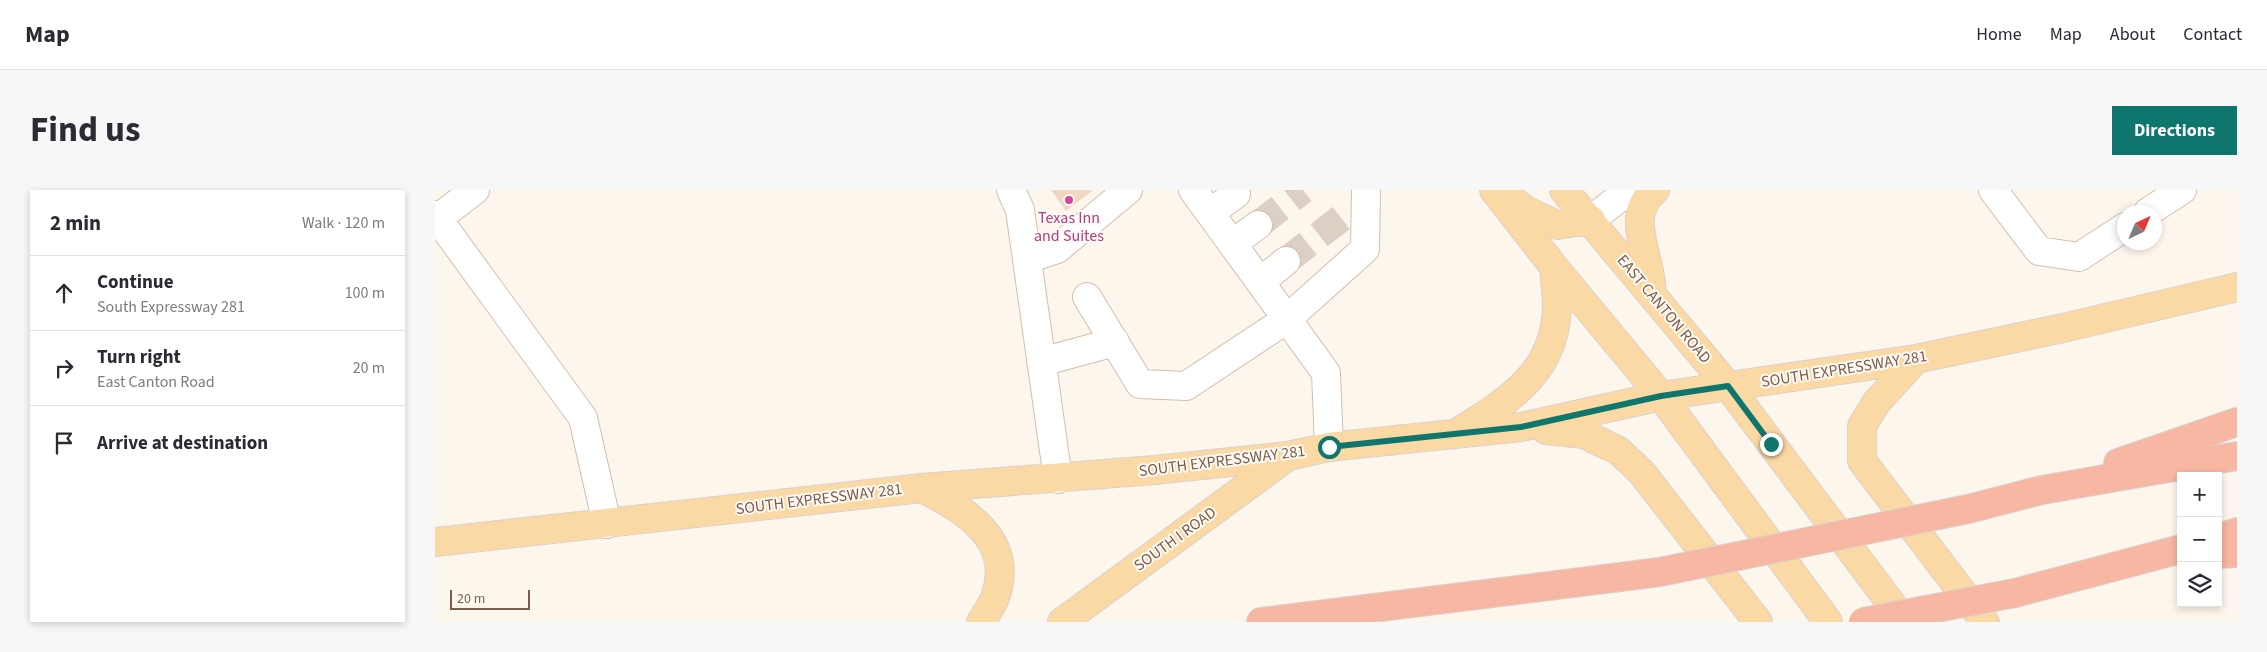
<!DOCTYPE html>
<html lang="en">
<head>
<meta charset="utf-8">
<style>
	:root { --surface:#fff; --page:#f7f7f7; --text:#2b2b33; --muted:#7c7c81; --line:#e1e1e2; --accent:#0f766e }
	body { margin:0; font-family:"Source Sans 3",sans-serif; background:var(--page); color:var(--text) }
	.controls { position:absolute; right:15px; bottom:15px; display:grid; overflow:hidden; border-radius:0px; box-shadow:0 2px 8px #0003 }
	.controls button { width:45px; height:45px; display:grid; place-items:center; padding:0; border:0; border-bottom:1px solid var(--line); background:var(--surface); color:var(--text); font:25px sans-serif }
	.compass { position:absolute; left:1682px; top:15px; width:45px; height:45px; border-radius:50%; background:var(--surface); box-shadow:0 2px 8px #0003; rotate:44deg }
	.scale { position:absolute; left:15px; bottom:12px; width:80px; box-sizing:border-box; padding-left:5px; border:2px solid #7a5c4d; border-top:0; font-size:14px; line-height:18px; white-space:nowrap; color:#7a5c4d; -webkit-text-stroke:4px #fffaf3; paint-order:stroke }
	.stop { position:absolute; width:15px; height:15px; margin:-11px; border:4px solid #0f766e; border-radius:50%; background:#fff }
	.stop.end { background:#0f766e; border-color:#fff; box-shadow:0 1px 5px #0008 }
	.list { margin:0; padding:0; list-style:none }
	h2 { display:flex; justify-content:space-between; align-items:center; height:65px; margin:0; padding:0 20px; font-size:21px }
	h2 small { font-size:16px; font-weight:400; color:var(--muted) }
	.list li { display:grid; grid-template-columns:32px 1fr auto; gap:15px; align-items:center; box-sizing:border-box; height:75px; padding:0 20px; border-top:1px solid var(--line) }
	.list b { display:block; font-size:19px; white-space:nowrap }
	.list p { margin:0; font-size:16px; white-space:nowrap; color:var(--muted) }
	.list em { font-size:16px; font-style:normal; color:var(--muted) }
	.icon { flex:none; width:28px; height:28px; fill:none; stroke:currentColor; stroke-width:2; stroke-linecap:round; stroke-linejoin:round }
	.map { position:relative; flex:none; width:1802px; height:432px; overflow:hidden; border-radius:0px }
	header { display:flex; align-items:center; gap:30px; box-sizing:border-box; height:70px; padding:0 25px; background:var(--surface); border-bottom:1px solid var(--line) }
	header strong { font-size:24px }
	nav { display:flex; gap:28px; margin-inline-start:auto; font-size:18px }
	.intro { display:flex; align-items:center; justify-content:space-between; box-sizing:border-box; height:120px; padding:0 30px }
	h1 { margin:0; font-size:35px }
	.button { padding:12px 22px; border-radius:0px; background:var(--accent); color:#fff; font-size:18px; font-weight:700 }
	main { display:flex; gap:30px; padding:0 30px }
	aside { flex:1; background:var(--surface); border-radius:0px; box-shadow:0 2px 8px #0003 }
	.map>svg:first-child { display:block }
	.building { fill:#f3d5c3 }
	.lines { fill:none; stroke-linecap:round; stroke-linejoin:round }
	.minor-tunnel { stroke:#dcd0c4; stroke-width:28; stroke-dasharray:28 14; stroke-linecap:butt }
	.minor-casing { stroke:#d1beb0; stroke-width:30 }
	.major-casing { stroke:#dad1cd; stroke-width:30 }
	.highway-casing { stroke:#dad1cd; stroke-width:30 }
	.minor { stroke:#fff; stroke-width:28 }
	.major { stroke:#fbd9a5; stroke-width:28 }
	.highway { stroke:#f7b7a3; stroke-width:28 }
	.highway-bridge-casing { stroke:#dad1cd; stroke-width:30; stroke-linecap:butt }
	.highway-bridge { stroke:#f7b7a3; stroke-width:28 }
	.route { stroke:#0f766e; stroke-width:6 }
	.hotel-dot { fill:#d1479c; stroke:#fffaf3; stroke-width:2 }
	.labels { text-anchor:middle; dominant-baseline:central; stroke-width:4; stroke-linejoin:round; paint-order:stroke }
	.hotel-label { font-size:16px; fill:#b23c85; stroke:#fffaf3 }
	.street-label { font-size:16px; fill:#7a5c4d; stroke:#fffaf3 }
</style>
</head>
<body>
<header>
<strong>Map</strong>
<nav><a>Home</a><a>Map</a><a>About</a><a>Contact</a></nav>
</header>
<div class="intro"><h1>Find us</h1><a class="button">Directions</a></div>
<main>
<aside>
<h2>2 min<small>Walk · 120 m</small></h2>
<ul class="list">
<li><svg class="icon" aria-label="ahead" viewBox="0 0 24 24"><path d="M12 20V5M6 11l6-6 6 6"/></svg><div><b>Continue</b><p>South Expressway 281</p></div><em>100 m</em></li>
<li><svg class="icon" aria-label="right" viewBox="0 0 24 24"><path d="M7 20v-9h11M14 6l5 5-5 5"/></svg><div><b>Turn right</b><p>East Canton Road</p></div><em>20 m</em></li>
<li><svg class="icon" aria-label="arrive" viewBox="0 0 24 24"><path d="M6 21V4h12l-3 4 3 4H6"/></svg><div><b>Arrive at destination</b></div></li>
</ul>
</aside>
<div class="map">
<svg width="1802" height="432" viewBox="0 0 1802 432">
	<rect width="100%" height="100%" fill="#fdf6ec"/>
	<path class="building" d="M616 0H658L631 21Z"/>
	<g class="lines">
		<path class="minor-tunnel" d="M823 35 868 0
			M851 71 910 25"/>
		<g class="minor-casing">
			<path id="minor" d="M576 0 585 20 623 289
				M1558 0 1604 61 1644 67 1690 37
				M1713 22 1747 0
				M775 23 801 4
				M0 25 148 228 172 334
				M3 28 40 0
				M1156 30 1194 0
				M797 54 823 35
				M592 69 622 59 693 0
				M825 92 851 71
				M652 107 705 194 751 196 852 129 758 0
				M606 172 680 152
				M894 257 891 183 852 129 930 59 931 0"/>
		</g>
		<g class="major-casing">
			<path id="major" d="M1059 0 1119 77 1226 206 1393 432
				M1129 0 1293 196 1470 432
				M1073 7 1092 21 1122 35 1156 30
				M1217 103C1216 92 1215 82 1212 72 1206 46 1196 20 1220 0
				M1481 169 1441 213 1427 236V271L1550 432
				M1111 240 1149 244 1184 261 1207 283 1323 432
				M1025 241C1076 209 1123 180 1122 112 1121 100 1120 88 1119 77
				M487 298C529 320 579 348 561 405 558 414 551 424 546 432
				M0 352 487 298 720 280 853 266 894 257 1086 237 1226 206 1481 169 1628 138 1802 97
				M627 432 852 267"/>
		</g>
		<g class="highway-casing">
			<path id="highway" d="M1683 273 1802 232
				M1533 319 1607 300 1802 266
				M1783 348 1802 342
				M1783 364 1802 363
				M1580 403 1746 359
				M826 432 1225 382"/>
		</g>
		<use href="#minor" class="minor"/>
		<use href="#major" class="major"/>
		<use href="#highway" class="highway"/>
		<g class="highway-bridge-casing">
			<path id="highway-bridge" d="M1225 382 1533 319
				M1428 432 1580 403"/>
		</g>
		<use href="#highway-bridge" class="highway-bridge"/>
	</g>
	<g class="lines">
		<path class="route" d="M894 257 1086 237 1226 206 1293 196 1336 254"/>
	</g>
	<circle class="hotel-dot" cx="634" cy="10" r="5"/>
	<g class="labels">
		<g class="hotel-label">
			<text x="634" y="28">Texas Inn<tspan x="634" dy="18">and Suites</tspan></text>
		</g>
		<g class="street-label">
			<text transform="translate(1229 119) rotate(50)">EAST CANTON ROAD</text>
			<text transform="translate(1409 179) rotate(-9)">SOUTH EXPRESSWAY 281</text>
			<text transform="translate(787 271) rotate(-7)">SOUTH EXPRESSWAY 281</text>
			<text transform="translate(384 309) rotate(-7)">SOUTH EXPRESSWAY 281</text>
			<text transform="translate(740 349) rotate(-36)">SOUTH I ROAD</text>
		</g>
	</g>
</svg>
<div class="controls">
<button>+</button>
<button>−</button>
<button><svg class="icon" aria-label="layers" viewBox="0 0 24 24"><path d="M12 4l9 5-9 5-9-5zM3 14l9 5 9-5"/></svg></button>
</div>
<svg class="compass" viewBox="-18 -18 36 36"><path d="M0-13l5 13h-10z" fill="#e53935"/><path d="M0 13l5-13h-10z" fill="#7c7c81"/></svg>
<div class="scale">20 m</div>
<div class="stop" style="left:894px;top:257px"></div>
<div class="stop end" style="left:1336px;top:254px"></div>
</div>
</main>
</body>
</html>
